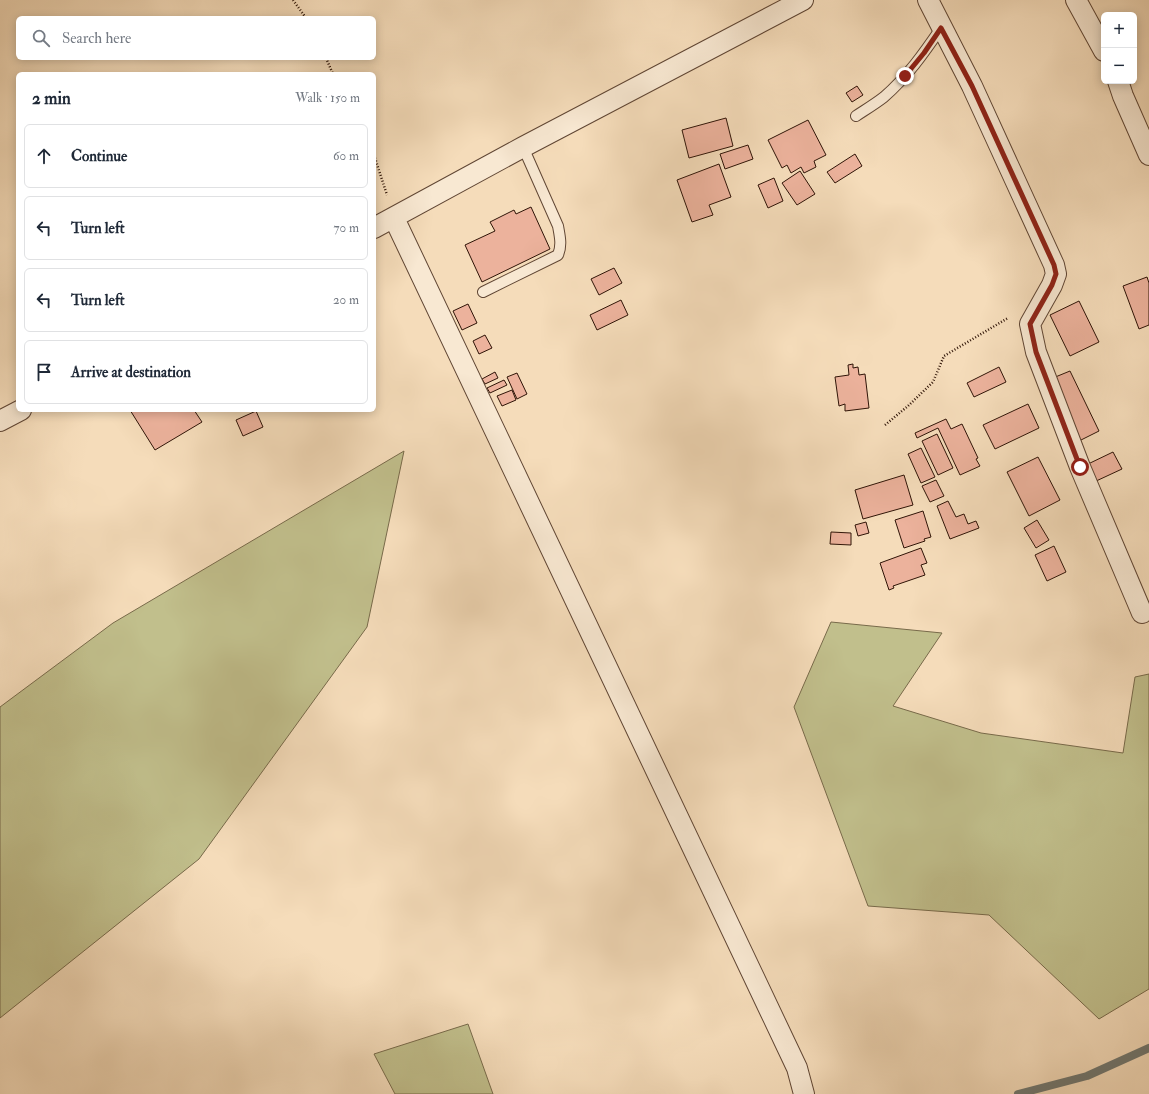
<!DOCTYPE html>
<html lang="en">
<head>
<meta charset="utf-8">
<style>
	:root { --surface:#fff; --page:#f6f6f7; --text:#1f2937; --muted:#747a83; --line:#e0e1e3 }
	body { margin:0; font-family:"IM FELL Double Pica",serif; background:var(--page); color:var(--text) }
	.controls { position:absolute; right:12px; top:12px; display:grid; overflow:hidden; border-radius:6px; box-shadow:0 2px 10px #0003 }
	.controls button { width:36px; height:36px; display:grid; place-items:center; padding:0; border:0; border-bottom:1px solid var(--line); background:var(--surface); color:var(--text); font:20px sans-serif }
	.stop { position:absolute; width:12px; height:12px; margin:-9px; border:3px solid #8f2418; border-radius:50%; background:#fff }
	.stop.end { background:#8f2418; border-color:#fff; box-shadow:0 1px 4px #0008 }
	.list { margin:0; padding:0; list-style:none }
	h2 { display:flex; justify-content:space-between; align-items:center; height:52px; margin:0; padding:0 16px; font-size:17px }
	h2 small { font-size:13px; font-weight:400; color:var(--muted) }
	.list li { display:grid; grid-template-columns:26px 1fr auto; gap:12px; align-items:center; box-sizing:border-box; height:64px; margin:0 8px 8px; padding:0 8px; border:1px solid var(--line); border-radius:6px }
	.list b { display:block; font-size:15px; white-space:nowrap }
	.list em { font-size:13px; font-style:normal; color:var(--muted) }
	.icon { flex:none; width:22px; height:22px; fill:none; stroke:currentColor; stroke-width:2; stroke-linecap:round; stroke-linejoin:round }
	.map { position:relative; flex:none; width:1149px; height:1094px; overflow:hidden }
	.search { position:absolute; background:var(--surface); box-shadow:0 2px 10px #0003; left:16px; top:16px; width:360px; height:44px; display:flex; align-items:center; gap:10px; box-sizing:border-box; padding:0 14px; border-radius:6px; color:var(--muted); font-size:15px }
	.panel { position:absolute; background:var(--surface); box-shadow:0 2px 10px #0003; left:16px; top:72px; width:360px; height:340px; border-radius:6px }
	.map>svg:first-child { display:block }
	.green { fill:#c1bf8c; stroke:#786a4a }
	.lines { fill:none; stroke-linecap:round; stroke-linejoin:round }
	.stream { stroke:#727871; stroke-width:8 }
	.building { fill:#ecb29c; stroke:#2f1407 }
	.lane-casing { stroke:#604634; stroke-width:12 }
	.street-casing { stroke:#604634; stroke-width:22 }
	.path { stroke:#2f1407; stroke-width:2.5; stroke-dasharray:1 2; stroke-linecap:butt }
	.lane { stroke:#f8e8d2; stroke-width:10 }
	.street { stroke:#f8e8d2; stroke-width:20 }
	.route { stroke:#8f2418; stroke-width:5 }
</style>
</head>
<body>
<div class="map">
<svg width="1149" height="1094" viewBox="0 0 1149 1094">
	<rect width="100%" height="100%" fill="#f5dcba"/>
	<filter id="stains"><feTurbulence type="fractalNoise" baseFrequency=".005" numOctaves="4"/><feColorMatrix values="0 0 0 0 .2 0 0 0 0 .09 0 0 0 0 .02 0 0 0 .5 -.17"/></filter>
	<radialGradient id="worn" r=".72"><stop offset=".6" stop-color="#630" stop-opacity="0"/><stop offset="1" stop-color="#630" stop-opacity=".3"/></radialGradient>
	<path class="green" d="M404 451 367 627 199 859 0 1018V707L113 623Z
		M831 622 942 633 893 706 981 733 1123 753 1135 677 1149 674V989L1099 1019 989 915 868 906 794 707Z
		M468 1024 493 1094H395L374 1054Z"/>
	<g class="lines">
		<path class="stream" d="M1018 1094 1087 1076 1149 1048"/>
	</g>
	<path class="building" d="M857 86 863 95 852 102 846 93Z
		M726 118 733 146 689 158 682 130Z
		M808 120 826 155 814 161 816 167 804 173 801 167 791 173 787 165 782 168 768 140Z
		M748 145 753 159 725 169 720 154Z
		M855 154 862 166 835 183 827 172Z
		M719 164 731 197 709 205 713 215 692 222 677 180Z
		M800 171 815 194 797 205 782 183Z
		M774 178 783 201 768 208 758 185Z
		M531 207 550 249 482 282 465 245 495 231 490 222 514 210 516 214Z
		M614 268 622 283 599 295 591 279Z
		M1147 277 1149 283V325L1139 329 1123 286Z
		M621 300 628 315 597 330 590 315Z
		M1079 301 1099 342 1070 356 1050 315Z
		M468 304 477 323 462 330 453 311Z
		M485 335 492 348 479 354 473 341Z
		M853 364V368L858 367 859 375 865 374 869 408 845 411V404L839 406 835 377 849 375 848 365Z
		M999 367 1006 382 974 397 967 383Z
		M1070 371 1099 431 1077 442 1048 380Z
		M495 372 498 378 485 384 482 379Z
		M517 373 527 394 517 399 507 377Z
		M504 380 507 385 490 393 487 388Z
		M512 390 516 400 502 406 497 396Z
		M1028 404 1039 428 995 449 983 425Z
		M130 410H194L202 422 155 450Z
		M256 411 263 427 243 436 236 420Z
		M946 419 951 429 962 424 978 458 976 459 980 466 960 475 938 428 917 438 915 433Z
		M937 434 953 468 938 475 922 441Z
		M921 448 935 477 921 483 908 454Z
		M1113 452 1122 469 1094 482 1086 465Z
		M1038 457 1060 500 1029 516 1007 472Z
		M904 475 913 505 863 519 855 490Z
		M936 480 944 496 930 502 922 486Z
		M948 501 956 517 964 514 968 524 976 521 979 528 950 539 937 506Z
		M923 511 931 537 924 539 925 541 904 548 895 520Z
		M1037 520 1049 540 1036 548 1024 528Z
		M866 522 869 533 858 536 855 525Z
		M831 532 851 533V545L830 544Z
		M1054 546 1066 572 1047 581 1035 555Z
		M921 548 927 563 921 565 925 575 893 586 894 588 889 590 880 563Z"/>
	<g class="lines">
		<g class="lane-casing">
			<path id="lane" d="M856 116C865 110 875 104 884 97 907 77 924 53 941 28
				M483 292 558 255C562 245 560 237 558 226L523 147"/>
		</g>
		<g class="street-casing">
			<path id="street" d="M928 0 972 86 1054 265 1056 274 1052 285 1030 324 1036 352 1080 467 1142 613
				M1076 0 1104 51
				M1118 81 1123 96 1149 155
				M394 218 797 1068 804 1094
				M374 228 523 147 803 0
				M0 421 21 410"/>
		</g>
		<path class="path" d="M293 0 306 18
			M326 58 333 74
			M374 155 387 195
			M885 425 908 406 933 382 944 356 1008 318"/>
		<use href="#lane" class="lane"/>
		<use href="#street" class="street"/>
	</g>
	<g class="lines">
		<path class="route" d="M905 76 924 53 941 28 972 86 1054 265 1056 274 1052 285 1030 324 1036 352 1080 467"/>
	</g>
	<rect width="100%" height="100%" filter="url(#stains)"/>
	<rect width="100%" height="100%" fill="url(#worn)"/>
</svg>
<div class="controls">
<button>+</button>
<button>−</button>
</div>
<div class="stop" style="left:1080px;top:467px"></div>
<div class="stop end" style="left:905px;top:76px"></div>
<div class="search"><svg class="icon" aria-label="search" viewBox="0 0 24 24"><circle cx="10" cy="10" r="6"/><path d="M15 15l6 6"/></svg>Search here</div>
<section class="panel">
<h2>2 min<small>Walk · 150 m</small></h2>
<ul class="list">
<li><svg class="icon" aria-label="ahead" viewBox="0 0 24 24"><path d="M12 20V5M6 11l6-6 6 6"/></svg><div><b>Continue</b></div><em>60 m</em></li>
<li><svg class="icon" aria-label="left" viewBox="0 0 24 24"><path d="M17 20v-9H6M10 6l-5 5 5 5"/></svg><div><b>Turn left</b></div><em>70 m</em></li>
<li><svg class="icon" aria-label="left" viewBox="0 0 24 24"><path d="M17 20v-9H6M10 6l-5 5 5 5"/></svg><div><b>Turn left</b></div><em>20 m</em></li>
<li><svg class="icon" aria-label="arrive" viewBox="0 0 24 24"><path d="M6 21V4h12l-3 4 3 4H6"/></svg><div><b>Arrive at destination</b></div></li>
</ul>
</section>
</div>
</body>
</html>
